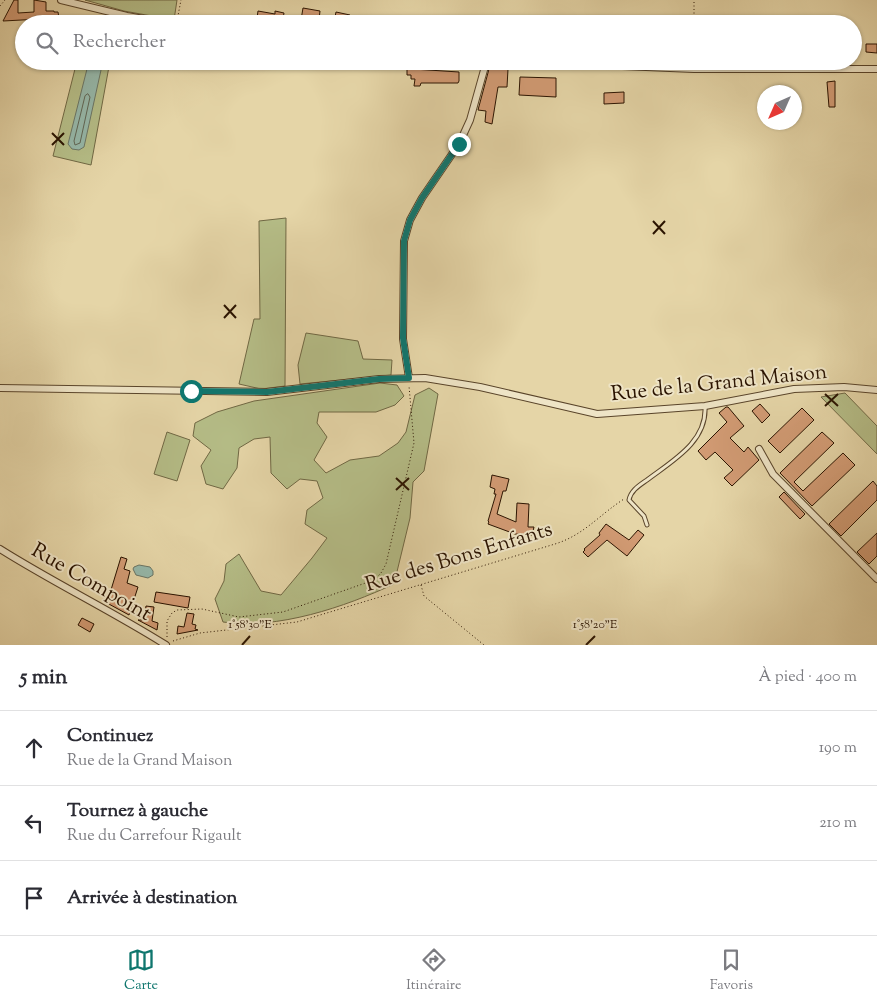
<!DOCTYPE html>
<html lang="fr">
<head>
<meta charset="utf-8">
<style>
	:root { --surface:#fff; --page:#f2f2f3; --text:#2b2b33; --muted:#7c7c81; --line:#e1e1e2; --accent:#0f766e }
	body { margin:0; font-family:"Sorts Mill Goudy",serif; background:var(--page); color:var(--text) }
	.compass { position:absolute; left:757px; top:85px; width:45px; height:45px; border-radius:50%; background:var(--surface); box-shadow:0 1px 4px #0004; rotate:225deg }
	.stop { position:absolute; width:15px; height:15px; margin:-11px; border:4px solid #0f766e; border-radius:50%; background:#fff }
	.stop.end { background:#0f766e; border-color:#fff; box-shadow:0 1px 5px #0008 }
	.list { margin:0; padding:0; list-style:none }
	h2 { display:flex; justify-content:space-between; align-items:center; height:65px; margin:0; padding:0 20px; font-size:21px }
	h2 small { font-size:16px; font-weight:400; color:var(--muted) }
	.list li { display:grid; grid-template-columns:32px 1fr auto; gap:15px; align-items:center; box-sizing:border-box; height:75px; padding:0 20px; border-top:1px solid var(--line) }
	.list b { display:block; font-size:19px; white-space:nowrap }
	.list p { margin:0; font-size:16px; white-space:nowrap; color:var(--muted) }
	.list em { font-size:16px; font-style:normal; color:var(--muted) }
	.icon { flex:none; width:28px; height:28px; fill:none; stroke:currentColor; stroke-width:2; stroke-linecap:round; stroke-linejoin:round }
	.map { position:relative; flex:none; width:877px; height:645px; overflow:hidden }
	.search { position:absolute; background:var(--surface); box-shadow:0 1px 4px #0004; left:15px; right:15px; top:15px; height:55px; display:flex; align-items:center; gap:12px; box-sizing:border-box; padding:0 18px; border-radius:28px; color:var(--muted); font-size:19px }
	.sheet { height:290px; background:var(--surface) }
	nav { display:flex; justify-content:space-around; align-items:center; box-sizing:border-box; height:70px; border-top:1px solid var(--line); background:var(--surface); font-size:14px; color:var(--muted) }
	nav a { display:grid; justify-items:center; gap:2px }
	nav .on { color:var(--accent) }
	.map>svg:first-child { display:block }
	.green { fill:#b5bd87; stroke:#706844 }
	.water { fill:#96b8aa; stroke:#6b7666 }
	.lines { fill:none; stroke-linecap:round; stroke-linejoin:round }
	.shore { stroke:#606655; stroke-width:1 }
	.building { fill:#d29b74; stroke:#2a1300 }
	.lane-casing { stroke:#59442a; stroke-width:5 }
	.street-casing { stroke:#59442a; stroke-width:8 }
	.path { stroke:#2a1300; stroke-width:1; stroke-dasharray:1 2.5; stroke-linecap:butt }
	.lane { stroke:#eee4c6; stroke-width:3 }
	.street { stroke:#eee4c6; stroke-width:6 }
	.route { stroke:#0f766e; stroke-width:6 }
	.ticks { fill:none; stroke:#2a1300; stroke-width:2 }
	.labels { text-anchor:middle; dominant-baseline:central; stroke-width:4; stroke-linejoin:round; paint-order:stroke }
	.street-label { font-size:21px; fill:#2a1300; stroke:#eee4c6 }
	.ticks-label { font-size:12px; text-anchor:middle; fill:#2a1300; stroke:#eee4c6; stroke-width:4; stroke-linejoin:round; paint-order:stroke }
</style>
</head>
<body>
<div class="map">
<svg width="877" height="645" viewBox="0 0 877 645">
	<rect width="100%" height="100%" fill="#e5d5a7"/>
	<filter id="stains"><feTurbulence type="fractalNoise" baseFrequency=".004" numOctaves="4"/><feColorMatrix values="0 0 0 0 .2 0 0 0 0 .09 0 0 0 0 .02 0 0 0 .5 -.17"/></filter>
	<radialGradient id="worn" r=".72"><stop offset=".6" stop-color="#630" stop-opacity="0"/><stop offset="1" stop-color="#630" stop-opacity=".3"/></radialGradient>
	<path class="green" d="M85 0H177L174 20 124 11Z
		M88 17 117 23V24H87Z
		M77 61H110L91 165 53 156Z
		M286 218 285 386 261 389 239 384 254 319H260L259 221Z
		M306 333 358 341 363 359 392 360 391 375 300 384 298 365Z
		M380 383 397 385 404 396 395 405 376 412H319L317 423 327 437 314 460 326 473 350 460 379 456 398 443 406 432 415 395 429 388 438 394 424 471 413 482 410 518 394 584C345 607 277 630 223 622L215 599 224 581 226 564 239 554 261 591 281 595 312 558 327 538 305 524 307 510 323 498 317 481 300 479 287 489 271 473 270 437 254 439 239 448 237 468 223 489 206 484 201 466 211 450 193 436 195 423 217 412 254 401Z
		M845 393 877 426V454L821 397Z
		M167 432 190 440 177 481 154 474Z"/>
	<path class="water" d="M89 61H103L84 147 79 150 72 149 68 144Z
		M139 565 150 567 153 571V575L148 578 136 575 133 569 134 567Z"/>
	<g class="lines">
		<path class="shore" d="M88 94 90 97 80 143 75 145 74 141 85 96Z"/>
	</g>
	<path class="building" d="M14 0H18V13L34 12V0L46 2V11H54V12H58L59 18 3 21Z
		M303 8 320 11 319 20H301Z
		M258 11 275 14V11L284 13 282 24 264 21 265 19 257 18Z
		M336 12 350 15 349 24 334 22Z
		M866 44H877V53L866 52Z
		M407 63H413V69L459 72V81L458 83H421L420 86H414L415 79H411V75H407Z
		M489 69H508L507 87H498L492 124 485 122 486 111 478 110Z
		M520 77 556 78V97L519 95Z
		M835 81V107H829L827 82Z
		M624 92V103L604 104V93Z
		M760 404 770 415 762 423 752 411Z
		M726 407H728L744 426 730 438 744 452 748 447 759 460 732 486 724 478 733 470 715 452 706 460 698 451 727 422 719 413Z
		M802 408 814 420 780 453 768 441Z
		M822 432 834 443 794 482 803 491 843 453 855 465 812 506 780 473Z
		M492 475 509 479 506 491H503L497 514 516 522 517 503 529 504 528 527H534L532 535 515 534 488 524 489 522 488 521 496 494H494L495 489 490 487Z
		M873 481 877 486V500L841 536 829 524Z
		M784 492 805 514 800 519 779 497Z
		M606 524 629 540 638 530 644 535 627 556 607 540 588 557 583 552 585 550 584 549 600 535 599 533Z
		M877 533V556L869 564 857 552Z
		M121 557 127 559 124 569 130 571 127 583 138 587 129 615 107 603Z
		M156 592 190 597 188 608 154 602Z
		M146 606 154 607 152 621 158 623 157 630 138 620H144Z
		M187 613 194 614 192 624 196 625 195 629 198 630 177 634 178 626 184 627Z
		M82 618 94 624 90 632 78 625Z"/>
	<g class="lines">
		<g class="lane-casing">
			<path id="lane" d="M647 525 644 516 629 500C631 490 640 485 647 480 672 461 707 442 705 407"/>
		</g>
		<g class="street-casing">
			<path id="street" d="M61 0 127 16 172 24
				M505 61 694 69H877
				M409 378 403 339 404 241 410 220 422 198 459 144 470 120 484 70 485 61
				M0 388 267 392 379 379 425 378 480 387 597 414 705 406 794 389 844 387 877 390
				M759 449 773 474 877 579
				M0 549C54 583 112 611 166 645"/>
		</g>
		<path class="path" d="M0 6 5 0
			M177 21 181 0
			M694 24V0
			M421 585 424 596 484 645
			M167 637V621L172 613 177 610 202 609 239 617 283 612 374 580 381 573 386 564 414 443 409 386
			M173 641 200 633 297 622 555 544C584 535 599 515 624 499"/>
		<use href="#lane" class="lane"/>
		<use href="#street" class="street"/>
	</g>
	<g class="lines">
		<path class="route" d="M191 391 267 392 379 379 409 378 403 338 404 241 410 220 422 198 459 144"/>
	</g>
	<path class="ticks" d="M52 133 64 145M52 145 64 133M653 221 665 234M653 234 665 221M224 305 236 318M224 318 236 305M825 394 838 406M825 406 838 394M396 478 409 490M396 490 409 478M242 645 250 636M586 645 595 636"/>
	<g class="labels">
		<g class="street-label">
			<text transform="translate(719 384) rotate(-6)">Rue de la Grand Maison</text>
			<text transform="translate(459 558) rotate(-17)">Rue des Bons Enfants</text>
			<text transform="translate(91 583) rotate(30)">Rue Compoint</text>
		</g>
	</g>
	<g class="ticks-label">
		<text x="250" y="628">1°58'30"E</text>
		<text x="595" y="628">1°58'20"E</text>
	</g>
	<rect width="100%" height="100%" filter="url(#stains)"/>
	<rect width="100%" height="100%" fill="url(#worn)"/>
</svg>
<svg class="compass" viewBox="-18 -18 36 36"><path d="M0-13l5 13h-10z" fill="#e53935"/><path d="M0 13l5-13h-10z" fill="#7c7c81"/></svg>
<div class="stop" style="left:191px;top:391px"></div>
<div class="stop end" style="left:459px;top:144px"></div>
<div class="search"><svg class="icon" aria-label="search" viewBox="0 0 24 24"><circle cx="10" cy="10" r="6"/><path d="M15 15l6 6"/></svg>Rechercher</div>
</div>
<section class="sheet">
<h2>5 min<small>À pied · 400 m</small></h2>
<ul class="list">
<li><svg class="icon" aria-label="ahead" viewBox="0 0 24 24"><path d="M12 20V5M6 11l6-6 6 6"/></svg><div><b>Continuez</b><p>Rue de la Grand Maison</p></div><em>190 m</em></li>
<li><svg class="icon" aria-label="left" viewBox="0 0 24 24"><path d="M17 20v-9H6M10 6l-5 5 5 5"/></svg><div><b>Tournez à gauche</b><p>Rue du Carrefour Rigault</p></div><em>210 m</em></li>
<li><svg class="icon" aria-label="arrive" viewBox="0 0 24 24"><path d="M6 21V4h12l-3 4 3 4H6"/></svg><div><b>Arrivée à destination</b></div></li>
</ul>
</section>
<nav>
<a class="on"><svg class="icon" aria-label="map" viewBox="0 0 24 24"><path d="M3 6l6-2 6 2 6-2v14l-6 2-6-2-6 2zM9 4v14M15 6v14"/></svg>Carte</a>
<a><svg class="icon" aria-label="directions" viewBox="0 0 24 24"><path d="M12 3l9 9-9 9-9-9zM9 14v-3h6M13 9l2 2-2 2"/></svg>Itinéraire</a>
<a><svg class="icon" aria-label="saved" viewBox="0 0 24 24"><path d="M7 4h10v16l-5-4-5 4z"/></svg>Favoris</a>
</nav>
</body>
</html>
